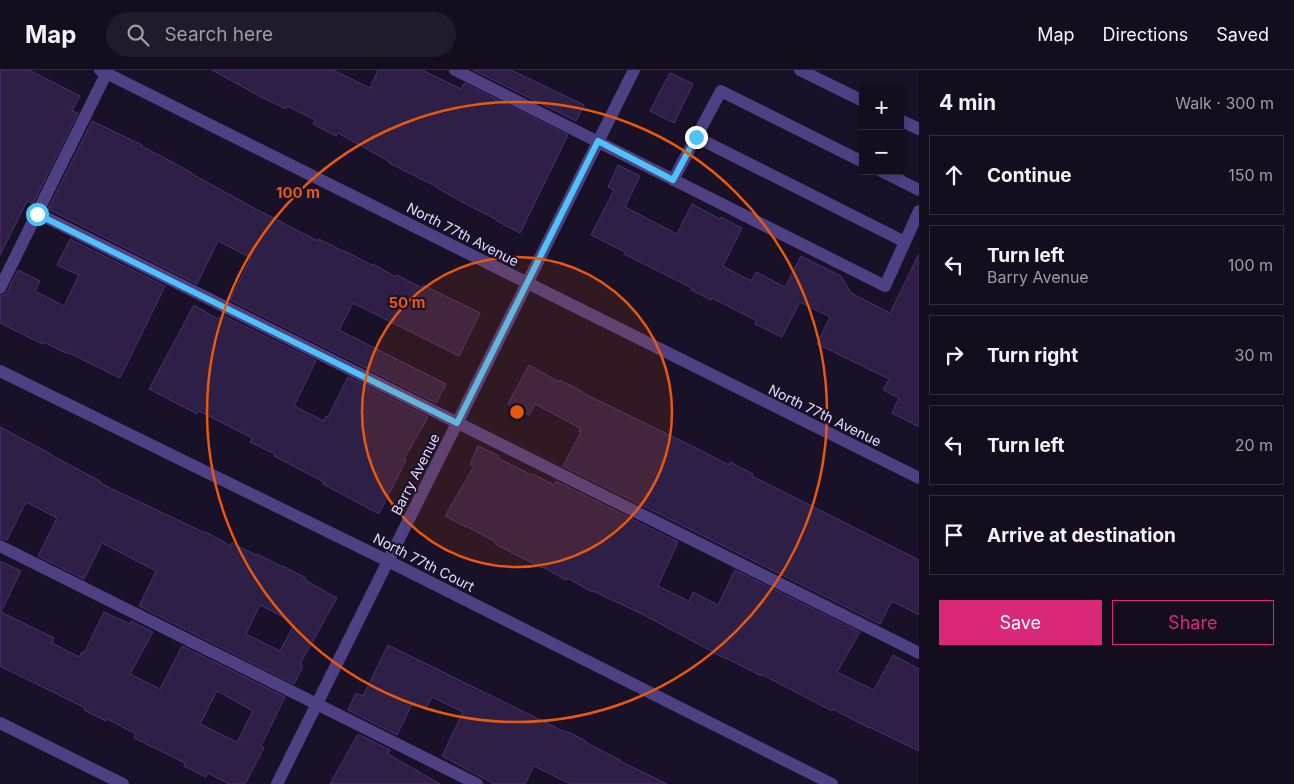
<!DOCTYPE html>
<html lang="en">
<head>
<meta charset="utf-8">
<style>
	:root { --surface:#130d1d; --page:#201b2a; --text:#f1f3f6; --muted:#9d9ca4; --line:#322d3b; --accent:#db2777 }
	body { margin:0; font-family:Inter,sans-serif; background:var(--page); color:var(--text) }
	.controls { position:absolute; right:15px; top:15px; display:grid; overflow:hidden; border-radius:0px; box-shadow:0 2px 8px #0003 }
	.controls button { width:45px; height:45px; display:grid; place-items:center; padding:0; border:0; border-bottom:1px solid var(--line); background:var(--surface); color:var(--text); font:25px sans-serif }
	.stop { position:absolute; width:15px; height:15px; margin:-11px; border:4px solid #4fc3f7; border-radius:50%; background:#fff }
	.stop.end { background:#4fc3f7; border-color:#fff; box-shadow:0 1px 5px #0008 }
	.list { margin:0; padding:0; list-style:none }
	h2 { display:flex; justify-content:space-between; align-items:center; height:65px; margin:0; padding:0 20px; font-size:21px }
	h2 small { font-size:16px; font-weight:400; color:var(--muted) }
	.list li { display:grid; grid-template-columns:32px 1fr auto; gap:15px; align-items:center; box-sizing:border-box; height:80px; margin:0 10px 10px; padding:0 10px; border:1px solid var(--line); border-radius:0px }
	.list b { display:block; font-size:19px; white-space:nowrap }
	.list p { margin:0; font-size:16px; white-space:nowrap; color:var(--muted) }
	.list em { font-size:16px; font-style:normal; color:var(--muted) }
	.actions { display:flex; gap:10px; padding:15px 20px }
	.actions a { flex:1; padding:11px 0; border:1px solid var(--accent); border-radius:0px; text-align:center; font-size:18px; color:var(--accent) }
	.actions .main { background:var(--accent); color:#fff }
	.icon { flex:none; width:28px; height:28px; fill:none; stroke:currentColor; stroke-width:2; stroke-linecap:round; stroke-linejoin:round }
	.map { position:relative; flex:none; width:919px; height:714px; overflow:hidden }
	header { display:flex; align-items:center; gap:30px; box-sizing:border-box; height:70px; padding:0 25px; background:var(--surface); border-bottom:1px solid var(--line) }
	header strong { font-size:24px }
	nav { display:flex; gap:28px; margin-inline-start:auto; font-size:18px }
	.search { width:350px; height:45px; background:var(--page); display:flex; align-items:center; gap:12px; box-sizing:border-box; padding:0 18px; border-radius:28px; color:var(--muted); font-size:19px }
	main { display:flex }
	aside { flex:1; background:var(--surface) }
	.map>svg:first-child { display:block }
	.building { fill:#2d1f46; stroke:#493271; fill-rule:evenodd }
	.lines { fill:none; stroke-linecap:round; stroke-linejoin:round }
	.minor { stroke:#4e4082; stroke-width:12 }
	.route { stroke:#4fc3f7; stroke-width:6 }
	.ring { fill:none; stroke:#e8590c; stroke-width:2.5 }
	.labels { text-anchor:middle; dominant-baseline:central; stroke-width:4; stroke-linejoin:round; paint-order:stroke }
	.street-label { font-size:14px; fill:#e3d9fd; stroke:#191127 }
	.centre { fill:#e8590c; stroke:#191127; stroke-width:2.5 }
	.ring-label { font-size:15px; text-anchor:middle; font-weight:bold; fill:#e8590c; stroke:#191127; stroke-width:4; stroke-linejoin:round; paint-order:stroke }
</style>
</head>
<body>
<header>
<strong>Map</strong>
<div class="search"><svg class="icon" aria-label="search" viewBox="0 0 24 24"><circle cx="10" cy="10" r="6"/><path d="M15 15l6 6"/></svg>Search here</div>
<nav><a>Map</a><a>Directions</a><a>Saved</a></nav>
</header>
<main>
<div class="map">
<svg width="919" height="714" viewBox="0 0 919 714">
	<rect width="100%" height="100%" fill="#191127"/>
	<path class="building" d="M0 0H29L80 26 72 41 78 43 33 134 27 131 0 185Z
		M212 0H333L370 18 378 0H422L461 19 464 13 568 65 520 163 497 151V150L464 133 439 119V118L389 93 390 92 338 63 336 66 313 54 315 50 287 36 286 39 261 27Z
		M473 0H511L584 35 576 51Z
		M670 3 693 14 674 53 650 41Z
		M92 51 142 75 141 76 163 87 192 103V104L254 138 318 171 319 169 345 182V181L372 195 373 194 396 207 397 205 422 218 423 215 480 243 459 286 353 233 339 260 446 314 436 333 230 230 251 188 218 171 197 214 48 139Z
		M618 95 640 106 625 137 677 164 692 134 720 149 721 147 742 158 723 196 751 211 756 202 785 217 801 186 841 206 851 223 890 243 919 184V357L892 343 899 328 883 320 889 309 817 274 830 247 800 232 782 267 755 254 757 251 712 228 711 230 691 220 692 218 624 184 625 182 591 165 614 120 608 117Z
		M70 169 165 216 120 308 69 283 68 284 43 272 42 274 0 253V226L4 225 7 222 18 200 40 211 35 221 64 236 79 205 57 195Z
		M194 235 218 249 219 247 221 248 222 245 316 291 294 336 324 351 326 346 328 347 348 307 428 347 404 389 406 390 379 444 323 414 324 412 274 386 275 384 250 372 252 368 199 341 197 344 149 319Z
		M529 295 559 312 560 310 583 322V323L696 378 729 395 730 392 753 404 752 406 919 490V545L892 531 880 554 563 396 581 362 579 361 580 358 535 334 529 345 508 334Z
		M0 357 51 384V385L100 411V413L205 463 206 462 231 476 232 473 256 485 257 484 283 497V496L306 508 305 510 337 528 300 594 303 596 294 614 139 536 156 501 102 473 84 509 38 486 57 448 26 432 7 470 0 468ZM260 535 295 553 280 581 246 564Z
		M478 376 499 386 498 388 532 405 533 404 554 415 556 411 678 472 658 516 689 531 693 522 718 535 735 500 860 562 837 602 874 620 893 585 919 599V681L869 657V658L833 639 832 641 761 604V606L726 588V589L644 545 593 521 592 522 567 508 566 510 543 497 542 498 495 474 496 472 466 456V457L445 446 474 396 470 394Z
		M0 491 21 501 1 542 54 568 52 573 79 587 82 582 84 583 104 542 130 554 131 551 153 562 130 604 160 619 182 576 285 627 261 676 264 678 245 714H229L208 703 206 707 184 696 185 693 134 668 136 664 107 649 106 651 84 640 85 638 0 596ZM217 621 253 641 237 672 200 654Z
		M388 575 565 662 566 661 586 671 585 672 620 690V691L667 714H570L534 696 525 714H494L442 686 463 642 432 627 426 638 413 632 397 665 348 640 356 623 363 626Z
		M358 664 390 680 388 684 440 714H330Z"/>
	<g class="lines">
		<path class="minor" d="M100 0 919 408
			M455 0C599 71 741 145 885 216L919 141
			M800 0 863 31
			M900 50 919 59
			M696 67 905 172
			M881 101 919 120
			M673 110 721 21 863 92
			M37 143 919 583
			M0 218 108 0
			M0 301 388 491 832 714
			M0 476 477 714
			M0 653 123 714
			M277 714 388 491 634 0"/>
	</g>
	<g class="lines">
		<path class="route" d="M37 144 457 353 598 71 673 110 696 67"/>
	</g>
	<circle cx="517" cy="342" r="155" fill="#e8590c" fill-opacity=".12"/>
	<g class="ring">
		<circle cx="517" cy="342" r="155"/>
		<circle cx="517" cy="342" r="310"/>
	</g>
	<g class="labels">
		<g class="street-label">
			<text transform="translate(463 164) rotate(27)">North 77th Avenue</text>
			<text transform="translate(825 345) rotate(26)">North 77th Avenue</text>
			<text transform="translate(415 404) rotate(-63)">Barry Avenue</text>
			<text transform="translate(424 492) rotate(27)">North 77th Court</text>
		</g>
	</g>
	<circle cx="517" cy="342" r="8" class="centre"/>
	<g class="ring-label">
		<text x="298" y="128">100 m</text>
		<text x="407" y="238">50 m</text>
	</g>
</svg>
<div class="controls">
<button>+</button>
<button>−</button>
</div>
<div class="stop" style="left:37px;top:144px"></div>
<div class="stop end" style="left:696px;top:67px"></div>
</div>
<aside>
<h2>4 min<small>Walk · 300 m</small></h2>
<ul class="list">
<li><svg class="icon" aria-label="ahead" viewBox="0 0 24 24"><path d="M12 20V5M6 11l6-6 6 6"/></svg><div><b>Continue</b></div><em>150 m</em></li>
<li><svg class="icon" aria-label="left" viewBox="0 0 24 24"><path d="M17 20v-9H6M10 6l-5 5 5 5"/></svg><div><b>Turn left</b><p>Barry Avenue</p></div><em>100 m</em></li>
<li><svg class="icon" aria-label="right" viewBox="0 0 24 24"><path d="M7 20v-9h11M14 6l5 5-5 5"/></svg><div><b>Turn right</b></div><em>30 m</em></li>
<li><svg class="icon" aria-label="left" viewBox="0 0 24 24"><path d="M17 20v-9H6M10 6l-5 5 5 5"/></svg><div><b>Turn left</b></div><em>20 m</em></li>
<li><svg class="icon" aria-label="arrive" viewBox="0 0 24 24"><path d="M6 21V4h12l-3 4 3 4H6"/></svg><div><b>Arrive at destination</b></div></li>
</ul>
<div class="actions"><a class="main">Save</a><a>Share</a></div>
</aside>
</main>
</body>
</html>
